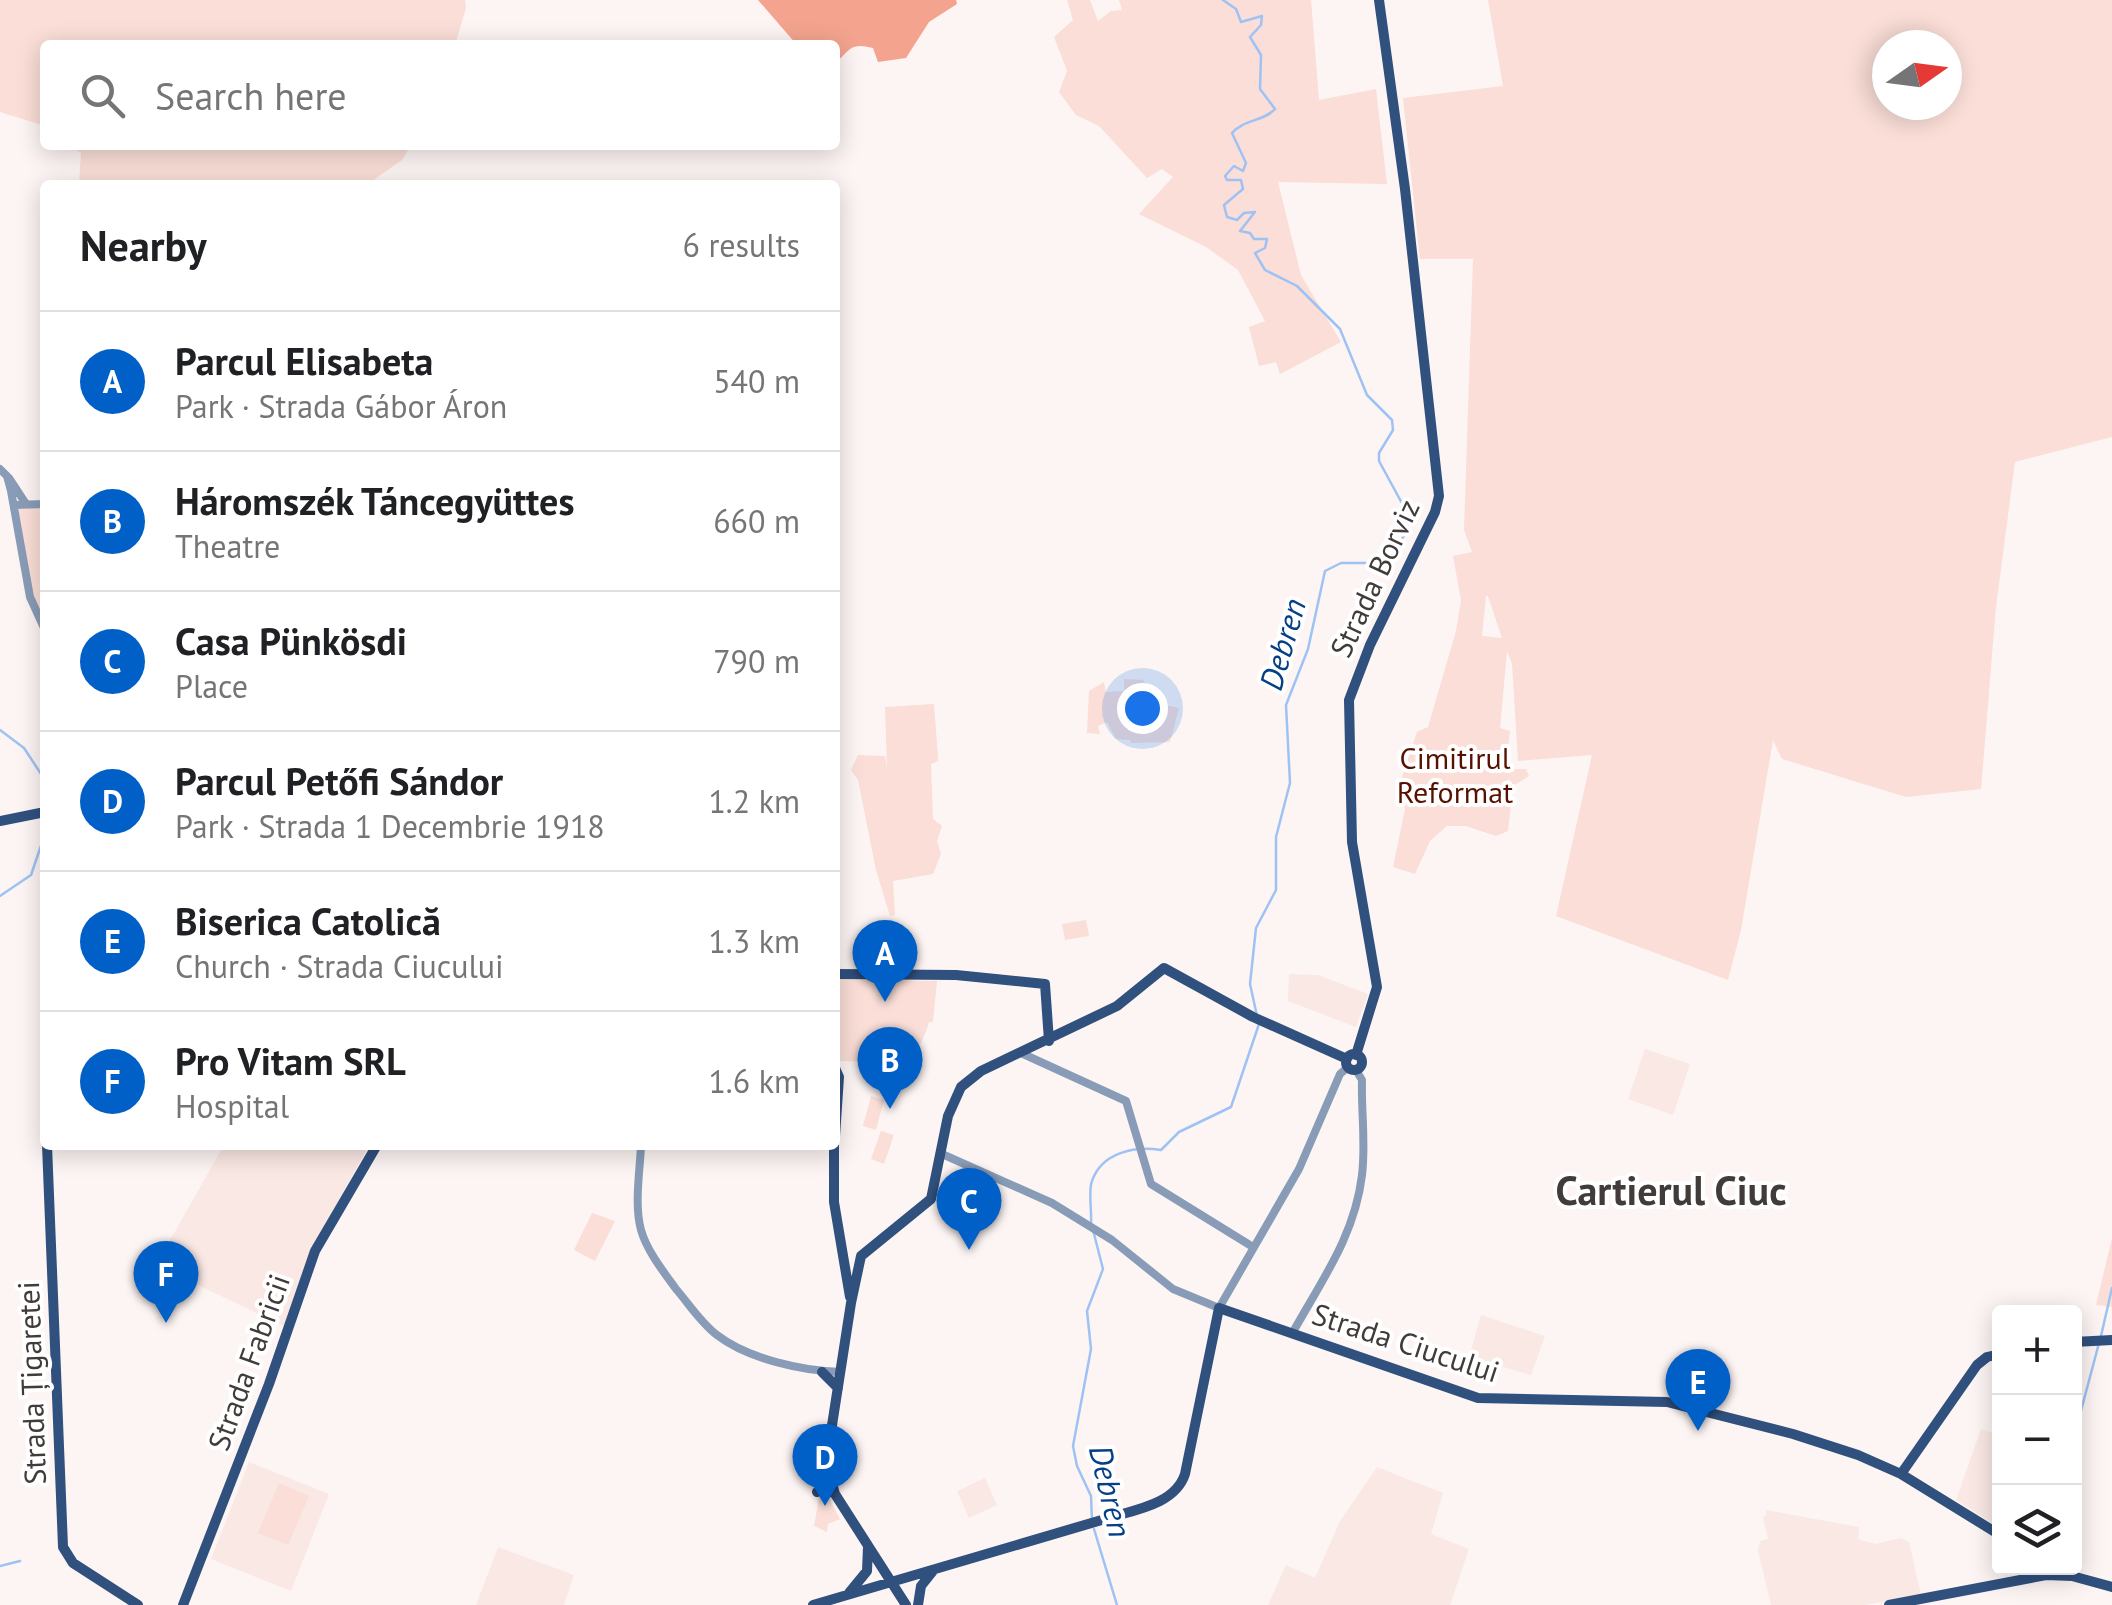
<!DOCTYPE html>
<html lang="en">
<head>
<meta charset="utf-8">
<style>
	:root { --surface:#fff; --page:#f6f6f6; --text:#202124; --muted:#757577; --line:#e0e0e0; --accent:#015fc8 }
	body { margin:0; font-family:"PT Sans",sans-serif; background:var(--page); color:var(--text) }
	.controls { position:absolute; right:30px; bottom:30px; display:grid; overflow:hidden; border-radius:10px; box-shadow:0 5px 25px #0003 }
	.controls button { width:90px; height:90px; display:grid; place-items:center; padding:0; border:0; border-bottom:2px solid var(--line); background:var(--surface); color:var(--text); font:50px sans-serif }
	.compass { position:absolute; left:1872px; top:30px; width:90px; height:90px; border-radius:50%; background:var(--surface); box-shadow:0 5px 25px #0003; rotate:76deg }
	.you { position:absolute; left:1142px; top:708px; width:35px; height:35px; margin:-25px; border:8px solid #fff; border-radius:50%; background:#1a73e8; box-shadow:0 0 0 15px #1a73e833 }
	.badge { display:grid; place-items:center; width:65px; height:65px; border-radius:50%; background:var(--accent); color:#fff; font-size:32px; font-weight:700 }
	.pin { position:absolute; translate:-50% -82px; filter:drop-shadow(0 2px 5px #0008) }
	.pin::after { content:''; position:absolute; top:52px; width:35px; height:30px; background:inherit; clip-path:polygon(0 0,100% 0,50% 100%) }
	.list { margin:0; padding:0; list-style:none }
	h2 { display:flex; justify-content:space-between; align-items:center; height:130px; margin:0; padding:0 40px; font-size:42px }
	h2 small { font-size:32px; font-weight:400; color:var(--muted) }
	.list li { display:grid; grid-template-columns:65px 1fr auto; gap:30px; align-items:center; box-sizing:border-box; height:140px; padding:0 40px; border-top:2px solid var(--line) }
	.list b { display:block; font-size:38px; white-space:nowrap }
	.list p { margin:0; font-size:32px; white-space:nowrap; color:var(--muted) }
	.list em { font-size:32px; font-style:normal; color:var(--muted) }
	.icon { flex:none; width:55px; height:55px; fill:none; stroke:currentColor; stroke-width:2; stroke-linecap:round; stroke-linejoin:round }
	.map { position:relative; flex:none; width:2112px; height:1605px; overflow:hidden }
	.search { position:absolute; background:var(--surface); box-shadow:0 5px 25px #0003; left:40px; top:40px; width:800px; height:110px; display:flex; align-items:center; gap:25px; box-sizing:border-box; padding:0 35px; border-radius:10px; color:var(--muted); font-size:38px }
	.panel { position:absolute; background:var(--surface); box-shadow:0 5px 25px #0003; left:40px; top:180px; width:800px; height:970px; border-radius:10px }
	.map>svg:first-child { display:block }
	.built { fill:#fae8e4 }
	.green { fill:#faded7; fill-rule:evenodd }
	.forest { fill:#f4a48e }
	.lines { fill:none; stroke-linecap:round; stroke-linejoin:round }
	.stream { stroke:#9fc2f4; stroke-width:2.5 }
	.minor { stroke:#899cb7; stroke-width:8 }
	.major { stroke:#30507e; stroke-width:10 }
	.labels { text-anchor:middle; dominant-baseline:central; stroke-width:8; stroke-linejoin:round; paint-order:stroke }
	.street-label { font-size:30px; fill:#413c3a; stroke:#fff }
	.park-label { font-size:30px; fill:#561100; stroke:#fff }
	.water-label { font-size:32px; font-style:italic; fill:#053f86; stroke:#fff }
	.district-label { font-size:40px; font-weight:bold; fill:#413c3a; stroke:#fff }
</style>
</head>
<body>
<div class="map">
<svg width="2112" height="1605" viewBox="0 0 2112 1605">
	<rect width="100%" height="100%" fill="#fdf5f3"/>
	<path class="built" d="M1289 974 1318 975 1368 994 1356 1027 1288 1001Z
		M1645 1049 1690 1064 1673 1115 1628 1099Z
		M224 1145H369L317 1239 284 1326 156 1265Z
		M1481 1315 1545 1336 1531 1375 1469 1357Z
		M1981 1429 1999 1435V1527L1956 1500Z
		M249 1462 329 1494 291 1591 211 1559Z
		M1377 1467 1443 1493 1431 1534 1469 1549 1450 1605H1268L1286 1565 1315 1578 1340 1521Z
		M985 1478 997 1505 969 1518 957 1491Z
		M1766 1510 1859 1527 1858 1539 1875 1544 1901 1538 1909 1542 1921 1595 1865 1605H1771L1758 1551 1760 1541 1768 1539 1763 1517 1766 1516Z
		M498 1547 574 1575 564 1605H476Z"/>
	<path class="green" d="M0 0H465L466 8 455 45H45V126L0 112Z
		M1067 0H1090L1098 21 1111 11 1122 10 1119 0H1311L1319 100 1376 89 1387 184 1278 182 1301 275 1341 342 1280 374 1276 362 1259 366 1249 327 1265 321 1238 270 1206 247 1139 214 1173 177 1162 169 1147 178 1099 126 1076 115 1059 92 1067 71 1054 37 1073 20Z
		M1488 0H2112V437L2015 462 1996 607 1981 789 1906 797 1782 759 1773 740 1741 930 1728 980 1556 916 1592 755 1518 761 1512 664 1507 651 1500 728 1510 731 1506 769H1526L1529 776 1513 786 1508 831 1496 836 1466 826H1447L1430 841 1415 874 1393 867 1405 809 1399 786 1417 732 1428 727 1456 631 1461 600 1453 556 1472 552 1464 530 1473 259H1420L1403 98 1503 86ZM1887 45H1947V105H1887ZM1486 596H1488L1502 638 1482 636Z
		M70 145H411L402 160 366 185H79L81 153Z
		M45 504V630L34 612 14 505Z
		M1124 679 1143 680 1155 703 1179 708 1170 742 1131 743 1130 740 1116 739 1107 722 1098 726 1100 734 1087 733 1089 691 1104 682 1106 692 1124 691Z
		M934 704 938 757V761L931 764 933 819 942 826 937 841 941 854 933 874 893 881 895 915 890 916 876 870 858 780 851 770 858 755 885 756 887 768 885 707Z
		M1086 920 1089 936 1065 940 1062 924Z
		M835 979 937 981 933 1022H929C925 1038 916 1048 914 1063L835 1061Z
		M871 1096 884 1100 876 1130 863 1126Z
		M881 1131 894 1135 884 1164 871 1159Z
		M592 1213 615 1221 595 1261 574 1250Z
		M2112 1238V1307L2096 1305Z
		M279 1483 309 1496 288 1545 258 1533Z
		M820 1493H826L840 1519 828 1524 827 1532 814 1526Z"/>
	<path class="forest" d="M758 0H956L957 4 929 22 906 58 878 62 873 48C856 44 852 45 841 58L835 59V45H797Z"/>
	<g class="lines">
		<path class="stream" d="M1223 0 1236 9 1241 22 1262 16 1261 25 1250 37 1261 55 1260 89 1275 109C1263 122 1244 119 1232 133L1246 163 1243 171 1234 166 1225 176 1227 180H1241L1243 189 1224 205 1227 217 1237 220 1244 213 1255 212 1240 231 1250 233 1254 239H1267L1265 248 1255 253 1265 270 1297 286 1340 329 1367 395 1392 420 1393 430 1379 453V461L1410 518 1404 536 1384 563H1341L1325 571 1308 649 1286 705 1290 783 1276 837V890L1256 928 1250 984 1257 1016
			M0 730 24 748 45 780
			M0 896 31 875 45 834
			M1091 1223C1092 1211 1088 1191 1092 1181 1102 1152 1135 1146 1161 1150L1179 1132 1231 1107 1259 1024
			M2101 1336 2112 1288
			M2074 1437 2099 1343
			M1092 1521 1091 1496 1077 1466 1073 1446 1091 1349 1087 1311 1103 1269 1093 1230
			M1094 1529 1117 1605
			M0 1566 20 1561"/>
		<path class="minor" d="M0 469 7 476 11 491 30 597 45 630
			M9 478 26 504
			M14 505 45 504
			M1021 1053 1126 1101 1151 1184 1253 1247
			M641 1145C640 1171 634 1204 641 1230 647 1251 663 1271 676 1289 689 1304 701 1323 717 1335 748 1359 803 1371 841 1372
			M942 1154 1052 1203 1112 1240 1173 1289 1219 1308 1299 1169 1340 1074 1348 1067
			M1293 1332C1322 1280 1355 1235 1362 1175 1366 1143 1361 1111 1362 1080L1356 1070"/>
		<path class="major" d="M0 821 45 812
			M835 974 956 975 1045 984 1049 1041
			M1346 1062a8 8 0 1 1 16 0a8 8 0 1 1-16 0Z
			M1356 1055 1377 987 1352 842 1349 700 1370 645 1435 512 1439 496 1405 189 1379 0
			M45 1062V1081
			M835 1068 839 1077 835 1136
			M47 1145 63 1547 73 1563 138 1605
			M834 1145V1202L850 1297
			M2074 1342 2112 1340
			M822 1372 838 1388
			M1901 1474 1977 1365 1987 1357 2000 1354
			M817 1492 826 1489 835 1494
			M849 1593 867 1571 868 1547
			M183 1605 269 1384 315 1251 377 1145
			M813 1605 1105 1519C1133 1510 1175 1505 1185 1474L1219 1308 1478 1398 1667 1402 1793 1434 1858 1455 1901 1474 2000 1535
			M906 1605 835 1494 829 1473 828 1451 851 1303 861 1256 931 1199 948 1116 961 1087 981 1071 1117 1006 1164 968 1253 1017 1347 1059
			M918 1605 921 1586 933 1571
			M1889 1605 2046 1575 2072 1576 2112 1587"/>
	</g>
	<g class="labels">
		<g class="street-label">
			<text transform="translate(1374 578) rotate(-65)">Strada Borviz</text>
			<text transform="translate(1406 1342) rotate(18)">Strada Ciucului</text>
			<text transform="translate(248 1362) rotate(-70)">Strada Fabricii</text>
			<text transform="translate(31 1383) rotate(-92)">Strada Țigaretei</text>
		</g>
		<g class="park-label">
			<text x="1455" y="757">Cimitirul<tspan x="1455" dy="34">Reformat</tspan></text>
		</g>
		<g class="water-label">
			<text transform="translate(1282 644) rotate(-74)">Debren</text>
			<text transform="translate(1111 1491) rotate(77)">Debren</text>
		</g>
		<g class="district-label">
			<text x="1671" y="1190">Cartierul Ciuc</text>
		</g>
	</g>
</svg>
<div class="controls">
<button>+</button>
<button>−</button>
<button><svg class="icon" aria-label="layers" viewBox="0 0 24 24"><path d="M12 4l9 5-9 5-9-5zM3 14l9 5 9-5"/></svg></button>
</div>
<svg class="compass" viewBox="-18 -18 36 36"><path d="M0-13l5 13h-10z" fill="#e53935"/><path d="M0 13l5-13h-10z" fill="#757577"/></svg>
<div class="you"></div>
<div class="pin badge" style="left:885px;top:1002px">A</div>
<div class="pin badge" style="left:890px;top:1109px">B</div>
<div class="pin badge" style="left:969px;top:1250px">C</div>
<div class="pin badge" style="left:825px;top:1506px">D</div>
<div class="pin badge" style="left:1698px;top:1431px">E</div>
<div class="pin badge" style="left:166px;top:1323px">F</div>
<div class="search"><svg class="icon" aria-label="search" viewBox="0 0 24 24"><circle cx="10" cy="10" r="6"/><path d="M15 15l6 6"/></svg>Search here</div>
<section class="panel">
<h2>Nearby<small>6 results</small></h2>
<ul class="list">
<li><span class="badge">A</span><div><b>Parcul Elisabeta</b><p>Park · Strada Gábor Áron</p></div><em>540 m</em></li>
<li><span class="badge">B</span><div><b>Háromszék Táncegyüttes</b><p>Theatre</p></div><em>660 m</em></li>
<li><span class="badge">C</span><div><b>Casa Pünkösdi</b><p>Place</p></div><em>790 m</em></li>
<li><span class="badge">D</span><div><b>Parcul Petőfi Sándor</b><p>Park · Strada 1 Decembrie 1918</p></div><em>1.2 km</em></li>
<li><span class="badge">E</span><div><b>Biserica Catolică</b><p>Church · Strada Ciucului</p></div><em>1.3 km</em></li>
<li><span class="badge">F</span><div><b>Pro Vitam SRL</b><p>Hospital</p></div><em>1.6 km</em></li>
</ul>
</section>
</div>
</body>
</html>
